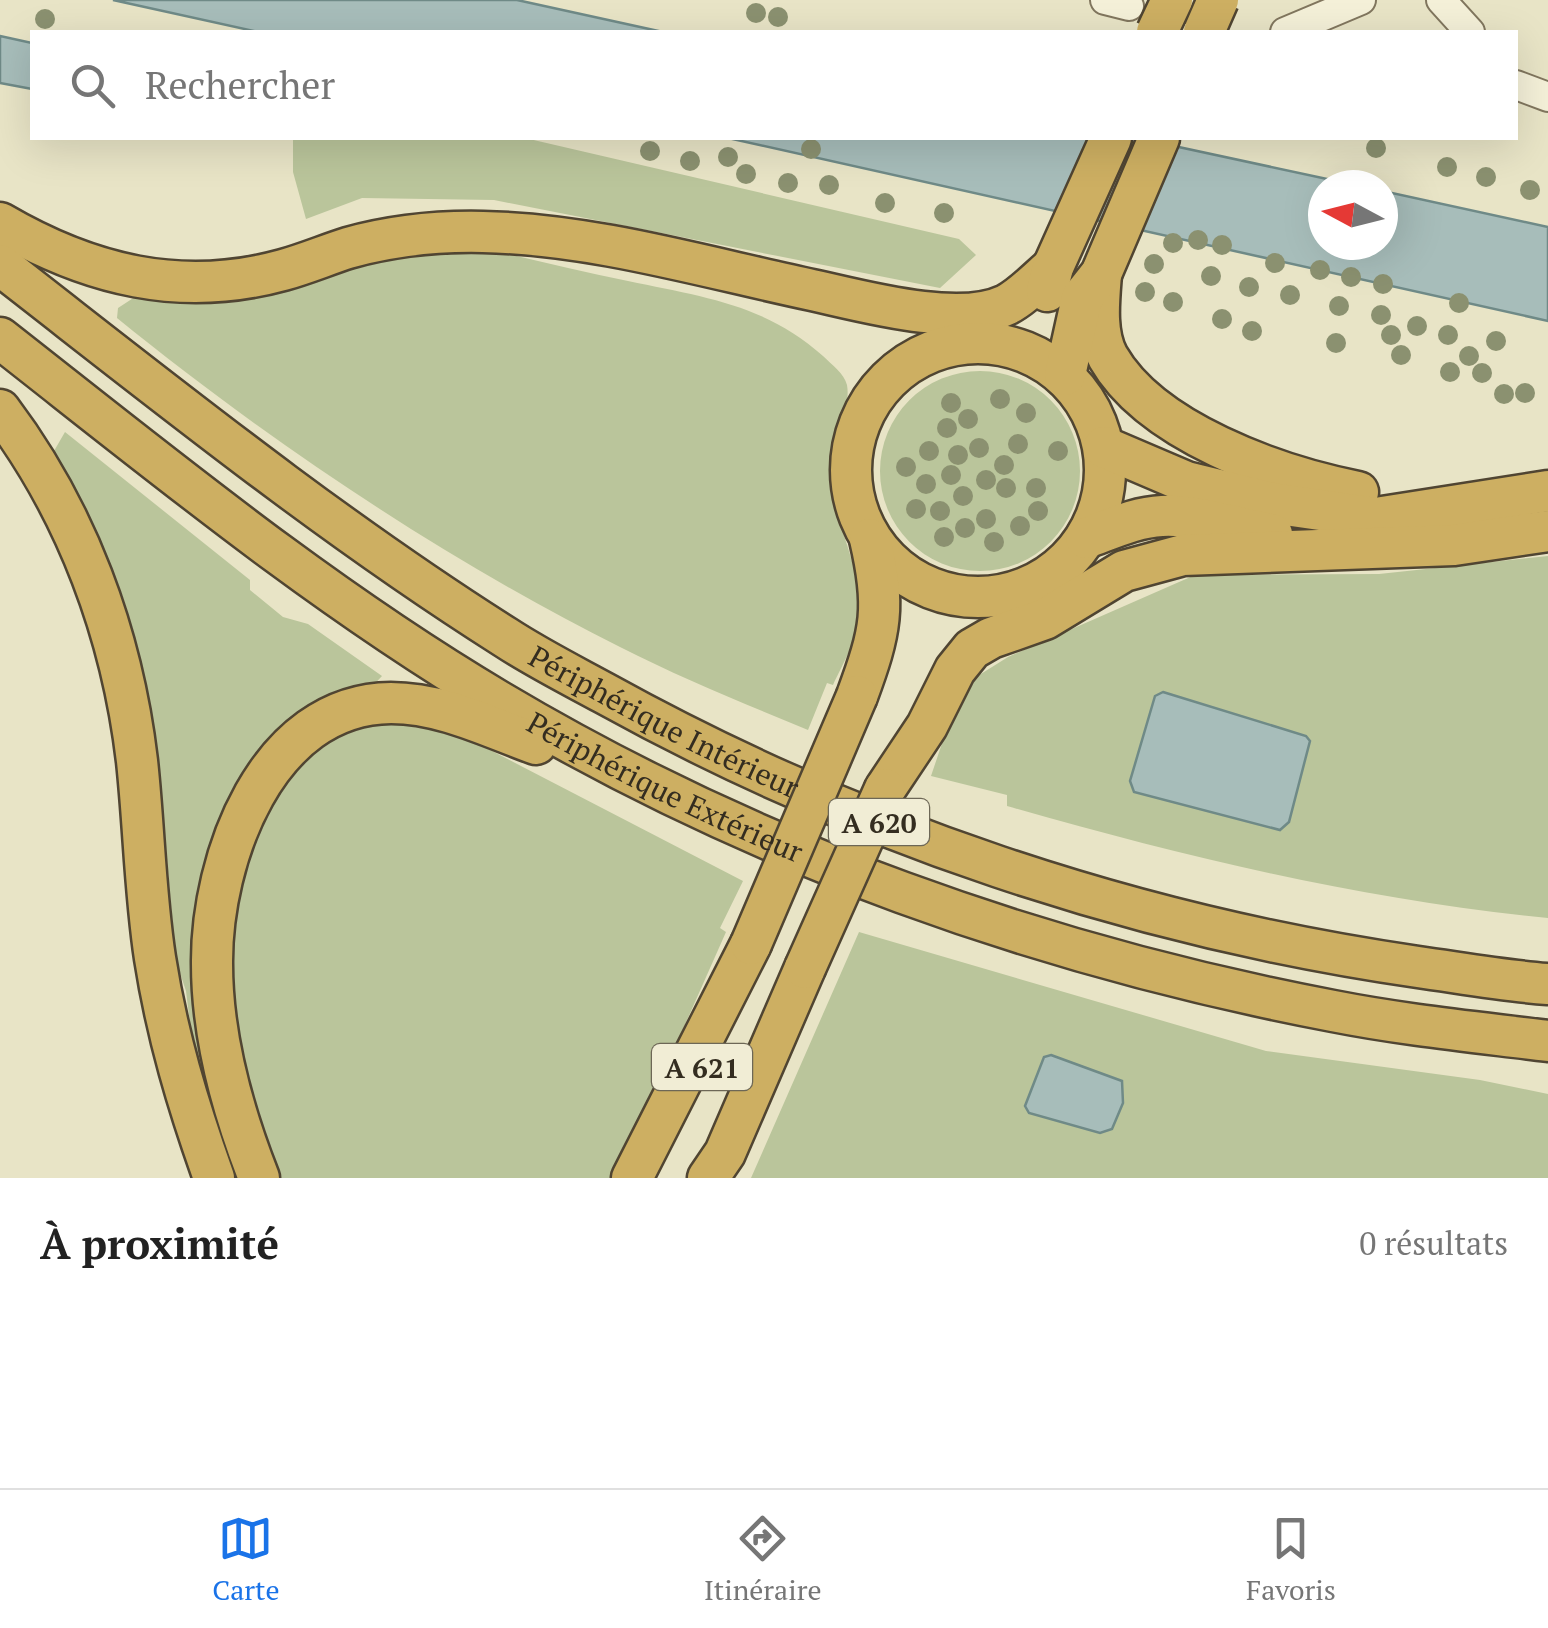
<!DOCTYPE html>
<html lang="fr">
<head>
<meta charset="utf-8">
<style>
	:root { --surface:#fff; --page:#f2f2f2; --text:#222; --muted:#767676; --line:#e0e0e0; --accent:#1a73e8 }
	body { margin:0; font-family:"PT Serif",serif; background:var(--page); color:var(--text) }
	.compass { position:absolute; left:1308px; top:170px; width:90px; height:90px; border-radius:50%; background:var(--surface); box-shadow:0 10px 40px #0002; rotate:277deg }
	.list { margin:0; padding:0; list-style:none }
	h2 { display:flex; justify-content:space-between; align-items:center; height:130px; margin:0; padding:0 40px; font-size:42px }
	h2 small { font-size:32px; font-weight:400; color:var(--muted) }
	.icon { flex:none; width:55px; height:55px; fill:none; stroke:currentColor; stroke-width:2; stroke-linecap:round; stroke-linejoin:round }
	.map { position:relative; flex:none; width:1548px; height:1178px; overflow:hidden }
	.search { position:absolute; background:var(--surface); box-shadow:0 10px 40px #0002; left:30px; right:30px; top:30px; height:110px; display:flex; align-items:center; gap:25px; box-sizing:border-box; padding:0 35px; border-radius:0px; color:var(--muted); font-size:38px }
	.sheet { height:310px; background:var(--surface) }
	nav { display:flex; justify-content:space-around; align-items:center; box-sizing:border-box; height:140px; border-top:2px solid var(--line); background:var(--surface); font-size:28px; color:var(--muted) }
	nav a { display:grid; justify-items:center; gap:5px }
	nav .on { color:var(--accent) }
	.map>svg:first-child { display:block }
	.green { fill:#bac59b }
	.water { fill:#a7bdba; stroke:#6f8a87; stroke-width:2.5 }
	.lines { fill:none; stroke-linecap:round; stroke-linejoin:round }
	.minor-casing { stroke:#81765e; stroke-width:32 }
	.highway-casing { stroke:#504532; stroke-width:45 }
	.minor { stroke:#f4f0d8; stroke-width:28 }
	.highway { stroke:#cdaf62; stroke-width:40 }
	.highway-bridge-casing { stroke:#504532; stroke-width:45; stroke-linecap:butt }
	.highway-bridge { stroke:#cdaf62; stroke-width:40 }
	.tree { fill:#8b9170 }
	.labels { text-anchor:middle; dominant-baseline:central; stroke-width:8; stroke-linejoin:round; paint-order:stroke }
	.shield { fill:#f1edd5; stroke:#6d6756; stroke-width:2.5 }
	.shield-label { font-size:28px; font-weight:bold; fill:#342d20 }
	.street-label { font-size:30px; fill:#342d20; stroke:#f1edd5 }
</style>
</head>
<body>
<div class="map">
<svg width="1548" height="1178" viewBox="0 0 1548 1178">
	<rect width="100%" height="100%" fill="#e8e4c6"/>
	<path class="green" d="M293 138H525L959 239 976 255 940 288 494 200 362 198 306 219 293 172Z
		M472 251H495C539 261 584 272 628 281 703 297 765 304 823 356 832 365 844 373 847 385 852 412 826 452 832 489 837 526 864 579 860 614 858 639 843 663 833 685L827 683 808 730C745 704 681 678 620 647 447 561 267 440 117 318L118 308 141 293 386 258Z
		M880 471a100 100 0 1 1 200 0a100 100 0 1 1-200 0Z
		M65 432 250 580V590L283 617 308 624 382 676 211 859 246 1178H236L194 1056 186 991 177 964C163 847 163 723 127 610 110 554 81 503 54 451Z
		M1548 556V918C1364 900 1184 857 1007 806V795L931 776 958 696 976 677 1008 657 1195 575 1379 574Z
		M382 720H406L465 737 743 881 720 928 726 932 617 1178H280C255 1122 236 1046 231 985 224 907 253 795 319 749 338 735 360 728 382 720Z
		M859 932 1266 1051 1480 1080 1548 1094V1178H751Z"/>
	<path class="water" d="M113 0H517L663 32H258Z
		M0 36 32 43V89L0 83Z
		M728 138H1137L1355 185H1323V245H1383V191L1548 227V321Z
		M1163 692 1306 736 1310 741 1289 822 1280 830 1134 792 1130 781 1155 696Z
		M1051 1055 1122 1081 1123 1103 1112 1129 1100 1133 1029 1113 1025 1106 1044 1057Z"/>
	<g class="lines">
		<g class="minor-casing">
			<path id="minor" d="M1105 0 1129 6
				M1441 0 1470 32
				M1285 32 1361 0
				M1516 85 1548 97"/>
		</g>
		<g class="highway-casing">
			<g id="highway">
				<path d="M0 223C89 275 181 298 283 270 305 264 326 255 348 248 391 236 438 231 483 232 593 234 704 267 812 290 862 301 958 328 1006 305 1022 297 1039 279 1053 267"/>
				<path id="s1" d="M0 265C166 394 328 525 505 637 537 658 571 675 604 693 855 832 1134 926 1418 967 1461 973 1505 981 1548 984"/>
				<path d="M1101 274C1099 300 1095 333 1108 357 1151 432 1277 476 1358 492"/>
				<path d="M1047 291 1053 267 1111 138"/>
				<path id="s2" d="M0 338C162 465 321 596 498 701 755 854 1040 955 1333 1011 1404 1025 1476 1032 1548 1041"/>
				<circle cx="978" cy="470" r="127"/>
				<path d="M1065 375 1082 298 1101 274 1159 138"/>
				<path d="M0 410C77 512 122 634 137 761 144 826 145 893 155 958 167 1035 188 1105 214 1178"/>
				<path d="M1104 447 1186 482 1272 503 1376 518 1548 491"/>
				<path d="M1086 538C1111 529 1136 517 1162 516 1198 514 1237 529 1272 534"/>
				<path d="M857 696C881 631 886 607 870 539"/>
				<path d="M885 789 927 726 955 670 972 649 991 638 1045 619 1124 571 1183 555 1454 545 1548 531"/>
				<path d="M259 1178C233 1112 212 1035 212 964 211 860 266 704 391 703 442 703 489 727 536 744"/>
				<path d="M632 1178 751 944"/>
				<path d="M708 1178 725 1153 805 968"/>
			</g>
		</g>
		<use href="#minor" class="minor"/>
		<use href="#highway" class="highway"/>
		<g class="highway-bridge-casing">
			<path id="highway-bridge" d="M1157 32 1172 0
				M1204 32 1218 0
				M751 944 857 696
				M805 968 885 789"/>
		</g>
		<use href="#highway-bridge" class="highway-bridge"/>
	</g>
	<g class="tree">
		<circle cx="756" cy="13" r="10"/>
		<circle cx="778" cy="17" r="10"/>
		<circle cx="45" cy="19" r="10"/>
		<circle cx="1376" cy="148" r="10"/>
		<circle cx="811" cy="149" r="10"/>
		<circle cx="650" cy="151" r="10"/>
		<circle cx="728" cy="157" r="10"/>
		<circle cx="690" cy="161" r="10"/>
		<circle cx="1447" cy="167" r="10"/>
		<circle cx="746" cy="174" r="10"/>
		<circle cx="1486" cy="177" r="10"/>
		<circle cx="788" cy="183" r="10"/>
		<circle cx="829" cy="185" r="10"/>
		<circle cx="1530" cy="190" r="10"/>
		<circle cx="885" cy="203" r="10"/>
		<circle cx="944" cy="213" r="10"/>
		<circle cx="1198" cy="240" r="10"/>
		<circle cx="1173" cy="243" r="10"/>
		<circle cx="1222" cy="245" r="10"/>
		<circle cx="1275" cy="263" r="10"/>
		<circle cx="1154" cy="264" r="10"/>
		<circle cx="1320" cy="270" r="10"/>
		<circle cx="1211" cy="276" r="10"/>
		<circle cx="1351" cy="277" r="10"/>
		<circle cx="1383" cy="284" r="10"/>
		<circle cx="1249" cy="287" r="10"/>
		<circle cx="1145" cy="292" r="10"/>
		<circle cx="1290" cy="295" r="10"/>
		<circle cx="1173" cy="302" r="10"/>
		<circle cx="1459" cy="303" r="10"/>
		<circle cx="1339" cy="306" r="10"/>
		<circle cx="1381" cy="315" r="10"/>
		<circle cx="1222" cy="319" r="10"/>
		<circle cx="1417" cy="326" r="10"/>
		<circle cx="1252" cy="331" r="10"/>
		<circle cx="1391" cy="335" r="10"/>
		<circle cx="1448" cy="335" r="10"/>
		<circle cx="1496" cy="341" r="10"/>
		<circle cx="1336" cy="343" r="10"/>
		<circle cx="1401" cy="355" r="10"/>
		<circle cx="1469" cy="356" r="10"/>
		<circle cx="1450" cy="372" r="10"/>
		<circle cx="1482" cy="373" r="10"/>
		<circle cx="1525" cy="393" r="10"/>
		<circle cx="1504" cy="394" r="10"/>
		<circle cx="1000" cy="399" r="10"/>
		<circle cx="951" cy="403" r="10"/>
		<circle cx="1026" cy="413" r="10"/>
		<circle cx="968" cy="419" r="10"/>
		<circle cx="947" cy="428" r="10"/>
		<circle cx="1018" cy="444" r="10"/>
		<circle cx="979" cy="448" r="10"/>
		<circle cx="929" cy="451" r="10"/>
		<circle cx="1058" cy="451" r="10"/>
		<circle cx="958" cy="455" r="10"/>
		<circle cx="1004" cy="465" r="10"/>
		<circle cx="906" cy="467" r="10"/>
		<circle cx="951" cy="475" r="10"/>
		<circle cx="986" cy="480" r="10"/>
		<circle cx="926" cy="484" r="10"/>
		<circle cx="1006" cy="488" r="10"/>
		<circle cx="1036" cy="488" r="10"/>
		<circle cx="963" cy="496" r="10"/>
		<circle cx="916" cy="509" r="10"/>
		<circle cx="940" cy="511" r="10"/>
		<circle cx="1038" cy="511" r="10"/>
		<circle cx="986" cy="519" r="10"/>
		<circle cx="1020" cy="526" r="10"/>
		<circle cx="965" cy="528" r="10"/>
		<circle cx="944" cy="537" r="10"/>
		<circle cx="994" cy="542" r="10"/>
	</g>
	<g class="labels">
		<g class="shield">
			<rect x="829" y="799" width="100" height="46" rx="8"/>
			<rect x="652" y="1044" width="100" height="46" rx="8"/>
		</g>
		<g class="shield-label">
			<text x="879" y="822">A 620</text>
			<text x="702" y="1067">A 621</text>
		</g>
		<g class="street-label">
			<text stroke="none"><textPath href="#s1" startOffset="808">Périphérique Intérieur</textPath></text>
			<text stroke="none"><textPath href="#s2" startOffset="805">Périphérique Extérieur</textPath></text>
		</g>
	</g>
</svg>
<svg class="compass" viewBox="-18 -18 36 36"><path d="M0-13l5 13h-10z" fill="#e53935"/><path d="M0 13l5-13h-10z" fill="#767676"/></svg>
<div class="search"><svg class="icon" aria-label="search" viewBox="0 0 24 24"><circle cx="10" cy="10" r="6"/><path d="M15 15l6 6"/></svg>Rechercher</div>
</div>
<section class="sheet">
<h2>À proximité<small>0 résultats</small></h2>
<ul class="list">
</ul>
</section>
<nav>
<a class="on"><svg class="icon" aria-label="map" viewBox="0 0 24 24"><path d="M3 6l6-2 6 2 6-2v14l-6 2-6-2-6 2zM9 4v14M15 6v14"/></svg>Carte</a>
<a><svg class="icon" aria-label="directions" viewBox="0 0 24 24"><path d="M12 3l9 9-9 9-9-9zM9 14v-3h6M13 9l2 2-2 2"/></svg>Itinéraire</a>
<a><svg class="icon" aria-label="saved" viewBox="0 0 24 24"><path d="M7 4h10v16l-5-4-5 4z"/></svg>Favoris</a>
</nav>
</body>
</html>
